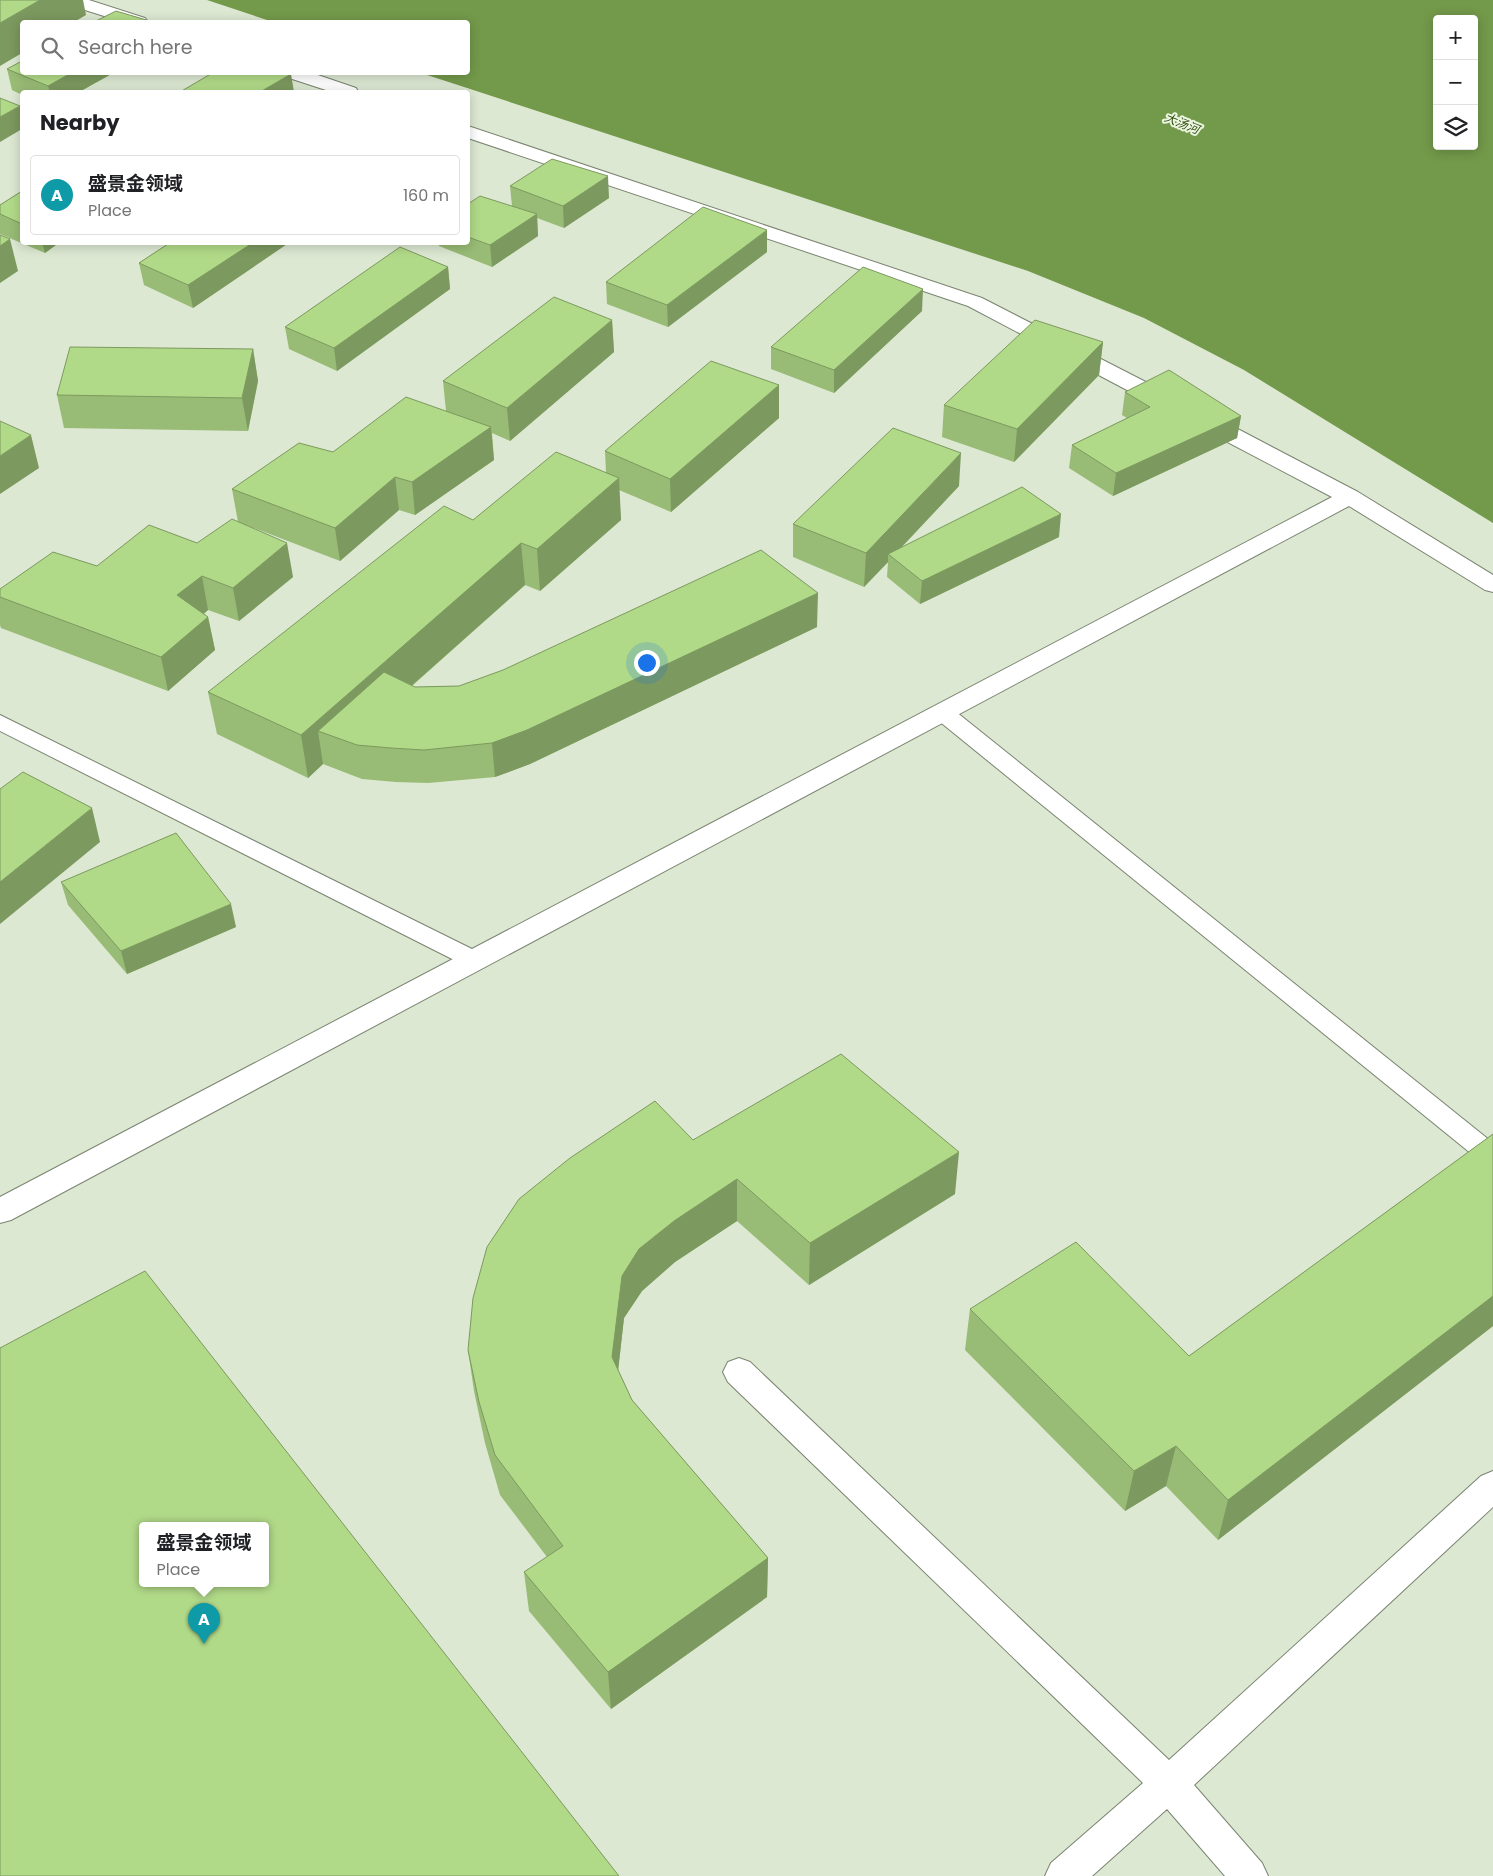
<!DOCTYPE html>
<html lang="en">
<head>
<meta charset="utf-8">
<style>
	:root { --surface:#fff; --page:#f6f6f6; --text:#202124; --muted:#757577; --line:#e0e0e0; --accent:#2563eb }
	body { margin:0; font-family:Poppins,"Noto Sans SC",sans-serif; background:var(--page); color:var(--text) }
	.controls { position:absolute; right:15px; top:15px; display:grid; overflow:hidden; border-radius:5px; box-shadow:0 2px 12px #0003 }
	.controls button { width:45px; height:45px; display:grid; place-items:center; padding:0; border:0; border-bottom:1px solid var(--line); background:var(--surface); color:var(--text); font:25px sans-serif }
	.you { position:absolute; left:646px; top:662px; width:18px; height:18px; margin:-12px; border:4px solid #fff; border-radius:50%; background:#1a73e8; box-shadow:0 0 0 8px #1a73e833 }
	.badge { display:grid; place-items:center; width:32px; height:32px; border-radius:50%; background:var(--accent); color:#fff; font-size:16px; font-weight:700 }
	.pin { position:absolute; translate:-50% -41px; filter:drop-shadow(0 1px 2px #0008) }
	.pin::after { content:''; position:absolute; top:26px; width:18px; height:15px; background:inherit; clip-path:polygon(0 0,100% 0,50% 100%) }
	.popup { position:absolute; left:139px; top:1522px; width:130px; height:65px; box-sizing:border-box; display:grid; place-content:center; border-radius:5px; background:var(--surface); filter:drop-shadow(0 1px 4px #0005); font-size:16px; white-space:nowrap; color:var(--muted) }
	.popup b { font-size:19px; color:var(--text) }
	.popup::after { content:''; position:absolute; left:50%; top:100%; margin-left:-10px; border:10px solid transparent; border-top-color:var(--surface) }
	.list { margin:0; padding:0; list-style:none }
	h2 { display:flex; justify-content:space-between; align-items:center; height:65px; margin:0; padding:0 20px; font-size:21px }
	h2 small { font-size:16px; font-weight:400; color:var(--muted) }
	.list li { display:grid; grid-template-columns:32px 1fr auto; gap:15px; align-items:center; box-sizing:border-box; height:80px; margin:0 10px 10px; padding:0 10px; border:1px solid var(--line); border-radius:5px }
	.list b { display:block; font-size:19px; white-space:nowrap }
	.list p { margin:0; font-size:16px; white-space:nowrap; color:var(--muted) }
	.list em { font-size:16px; font-style:normal; color:var(--muted) }
	.icon { flex:none; width:28px; height:28px; fill:none; stroke:currentColor; stroke-width:2; stroke-linecap:round; stroke-linejoin:round }
	.map { position:relative; flex:none; width:1493px; height:1876px; overflow:hidden }
	.search { position:absolute; background:var(--surface); box-shadow:0 2px 12px #0003; left:20px; top:20px; width:450px; height:55px; display:flex; align-items:center; gap:12px; box-sizing:border-box; padding:0 18px; border-radius:5px; color:var(--muted); font-size:19px }
	.panel { position:absolute; background:var(--surface); box-shadow:0 2px 12px #0003; left:20px; top:90px; width:450px; height:155px; border-radius:5px }
	.map>svg:first-child { display:block }
	.water { fill:#73994a; fill-rule:evenodd }
	.lines { fill:none; stroke-linecap:round; stroke-linejoin:round }
	.lane-casing { stroke:#7a8470; stroke-width:2 }
	.secondary-casing { stroke:#7a8470; stroke-width:2 }
	.lane { fill:#fff; fill-rule:evenodd }
	.secondary { fill:#fff; fill-rule:evenodd }
	.wall { fill:#98bb75 }
	.shaded-wall { fill:#7c995f }
	.building { fill:#b1da88; stroke:#7c995f; fill-rule:evenodd }
	.labels { text-anchor:middle; dominant-baseline:central; stroke-width:4; stroke-linejoin:round; paint-order:stroke }
	.far-water-label { font-size:12px; font-style:italic; fill:#314a11; stroke:#eaf6df }
</style>
</head>
<body>
<div class="map">
<svg width="1493" height="1876" viewBox="0 0 1493 1876">
	<rect width="100%" height="100%" fill="#dce8d2"/>
	<path class="water" d="M207 0H1493V523L1244 370 1144 318 1028 271 421 73 468 72V22H273ZM1437 19H1474V146H1437Z"/>
	<g class="lines">
		<g class="lane-casing">
			<path id="lane" d="M942 705 950 707 1493 1143V1167L1484 1164 934 717 931 712 934 707Z
				M0 715 480 953 484 959 480 965 472 968 464 965 0 731Z"/>
		</g>
		<g class="secondary-casing">
			<path id="secondary" d="M63 0H89L145 18 148 22H123L66 4Z
				M280 72H309L356 88 358 92H332L283 76Z
				M468 126 982 298 1177 398 1180 403 1177 408 1169 410 1161 408 968 306 468 138Z
				M1205 414 1213 416 1358 492 1493 575V592L1485 590 1349 506 11 1220 0 1223V1197L1332 497 1197 426 1194 421 1197 416Z
				M739 1358 750 1362 1169 1760 1481 1476 1493 1471V1507L1194 1785 1262 1863 1268 1876H1225L1167 1809 1092 1876H1045L1051 1863 1143 1783 728 1382 723 1372 728 1362Z"/>
		</g>
		<use href="#lane" class="lane"/>
		<use href="#secondary" class="secondary"/>
	</g>
	<path class="wall" d="M7 69 22 72H115L79 92H22V95L12 90Z
		M510 186 609 198 564 228 537 218 538 236 492 267 439 246 438 242H468V204L512 206Z
		M22 191V242H60L45 253 0 234V205Z
		M171 242H290L193 308 144 285 139 263Z
		M767 252 668 327 607 304 606 282Z
		M448 267 450 289 337 371 289 349 285 327Z
		M922 311 834 393 771 369V347Z
		M612 320 614 352 510 441 492 433 494 460 415 515 399 510 340 561 238 522 232 489 446 411 443 381Z
		M1103 342 1099 375 1014 462 942 437 944 405Z
		M253 349 258 381 248 431 64 428 57 395Z
		M779 385V418L671 512 619 490 621 520 540 591 525 585 412 686 415 687 459 686 817 627 530 764 495 777 428 783 396 782 362 779 323 764 308 778 217 734 208 692 473 520 606 473 605 451Z
		M1125 392 1241 416 1237 438 1113 496 1069 468 1072 445 1127 418 1122 415Z
		M959 486 902 547 1059 537 920 604 887 577 888 562 864 587 793 557V524Z
		M97 566 293 577 239 621 208 610 204 614 208 617 215 650 168 691 1 628 0 625V589Z
		M61 882 236 927 127 974 68 905Z
		M1493 1134V1326L1218 1540 1166 1486 1125 1511 965 1350 970 1309 1189 1356Z
		M693 1140 955 1194 809 1285 737 1221 675 1262 642 1291 624 1318 618 1370 632 1400 768 1558 767 1597 611 1709 529 1611 524 1572 547 1557 500 1495 485 1443 474 1391 468 1350Z"/>
	<path class="shaded-wall" d="M40 0H83L86 15 74 22H22V53L0 66V23Z
		M73 72H115L79 92H50L48 86Z
		M291 74 294 92H260Z
		M20 106 22 115V129L0 142V117Z
		M608 176 609 198 564 228 563 206Z
		M537 214 538 236 492 267 490 245Z
		M767 230V252L668 327 667 305Z
		M10 239 18 271 0 283V246Z
		M42 242H60L45 253Z
		M254 242H290L193 308 188 285Z
		M448 267 450 289 337 371 334 348Z
		M923 289 922 311 834 393V370Z
		M612 320 614 352 510 441 507 408Z
		M1103 342 1099 375 1014 462 1017 429Z
		M253 349 258 381 248 431 242 398Z
		M779 385V418L671 512 670 479Z
		M1241 416 1237 438 1113 496 1116 473Z
		M491 427 494 460 415 515 412 482Z
		M31 435 39 468 0 494V456Z
		M961 453 959 486 892 557 888 554V562L864 587 866 553Z
		M395 477 399 510 340 561 335 528Z
		M619 478 621 520 540 591 537 549Z
		M1061 514 1059 537 920 604 922 581Z
		M287 543 293 577 239 621 233 588Z
		M521 543 525 585 348 742 318 731 323 764 308 778 301 735Z
		M202 576 208 610 184 629 177 595Z
		M818 593 817 627 530 764 495 777 492 743Z
		M208 617 215 650 168 691 161 657Z
		M92 808 100 842 0 924V882Z
		M231 904 236 927 127 974 121 951Z
		M959 1152 955 1194 809 1285 810 1243Z
		M737 1179V1221L675 1262 642 1291 624 1318 615 1398 612 1357 622 1276 639 1249 674 1221Z
		M1493 1296V1326L1218 1540 1228 1500Z
		M1176 1446 1166 1486 1125 1511 1134 1471Z
		M768 1558 767 1597 611 1709 608 1672Z"/>
	<path class="building" d="M0 0H40L0 23Z
		M116 11 153 22H94Z
		M22 61V72H73L48 86 7 69Z
		M214 72H288L291 74 260 92H180Z
		M0 98 20 106 0 117Z
		M552 159 608 176 563 206 510 186Z
		M22 191V224L0 214V205Z
		M480 196 537 214 490 245 468 237V204Z
		M703 207 767 230 667 305 606 282Z
		M0 235 10 239 0 246Z
		M171 242H254L188 285 139 263Z
		M400 247 448 267 334 348 285 327Z
		M863 267 923 289 834 370 771 347Z
		M554 297 612 320 507 408 443 381Z
		M1035 320 1103 342 1017 429 944 405Z
		M70 347 253 349 242 398 57 395Z
		M711 361 779 385 670 479 605 451Z
		M1169 370 1241 416 1116 473 1072 445 1150 407 1125 392Z
		M406 397 491 427 412 482 395 477 335 528 232 489 299 443 333 452Z
		M0 421 31 435 0 456Z
		M893 428 961 453 866 553 793 524Z
		M556 452 619 478 537 549 521 543 301 735 208 692 444 506 473 520Z
		M1022 487 1061 514 922 581 888 554Z
		M232 519 287 543 233 588 202 576 177 595 208 617 161 657 0 597V589L53 552 97 566 149 525 197 543Z
		M761 550 818 593 527 730 492 743 424 750 391 748 357 745 318 731 384 672 415 687 459 686 503 670Z
		M23 772 92 808 0 882V789Z
		M176 833 231 904 121 951 61 882Z
		M841 1054 959 1152 810 1243 737 1179 674 1221 639 1249 622 1276 612 1357 632 1400 768 1558 608 1672 524 1572 563 1546 495 1455 479 1402 468 1350 473 1298 487 1247 519 1199 570 1158 655 1101 693 1140Z
		M1493 1134V1296L1228 1500 1176 1446 1134 1471 970 1309 1076 1242 1189 1356Z
		M145 1271 619 1876H0V1348ZM143 1525H265V1583H143Z"/>
	<g class="labels">
		<g class="far-water-label">
			<text transform="translate(1182 123) rotate(22)">大汤河</text>
		</g>
	</g>
</svg>
<div class="controls">
<button>+</button>
<button>−</button>
<button><svg class="icon" aria-label="layers" viewBox="0 0 24 24"><path d="M12 4l9 5-9 5-9-5zM3 14l9 5 9-5"/></svg></button>
</div>
<div class="you"></div>
<div class="pin badge" style="left:204px;top:1644px;background:#0f9aa8">A</div>
<div class="popup"><b>盛景金领域</b>Place</div>
<div class="search"><svg class="icon" aria-label="search" viewBox="0 0 24 24"><circle cx="10" cy="10" r="6"/><path d="M15 15l6 6"/></svg>Search here</div>
<section class="panel">
<h2>Nearby<small></small></h2>
<ul class="list">
<li><span class="badge" style="background:#0f9aa8">A</span><div><b>盛景金领域</b><p>Place</p></div><em>160 m</em></li>
</ul>
</section>
</div>
</body>
</html>
